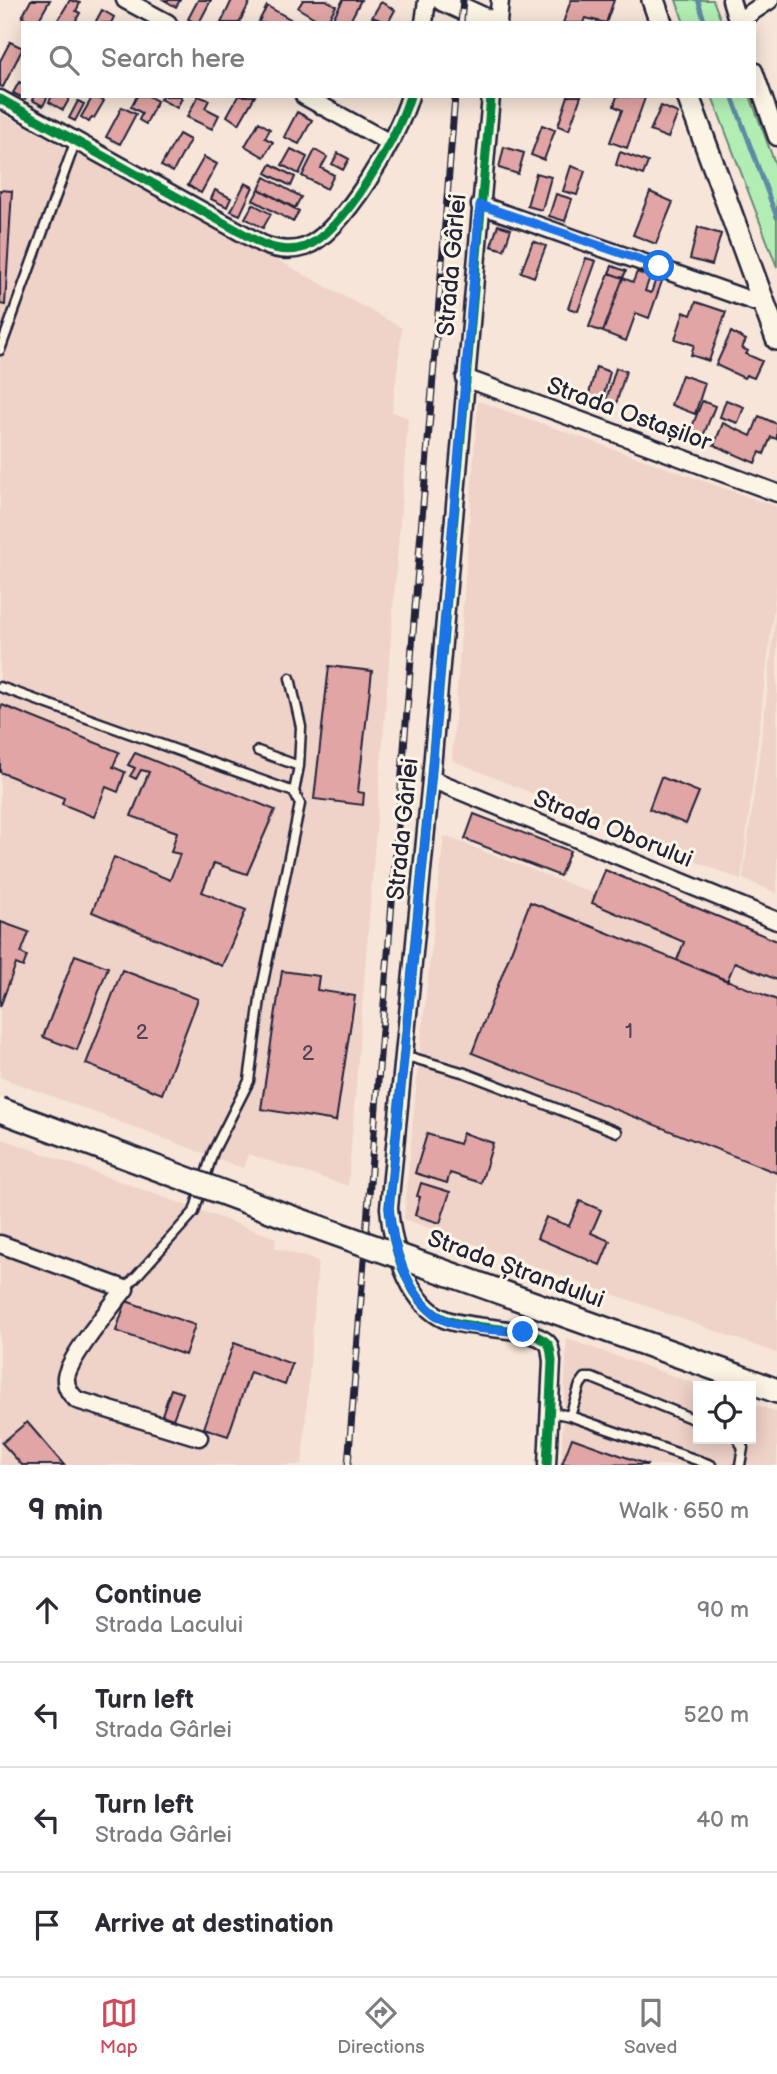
<!DOCTYPE html>
<html lang="en">
<head>
<meta charset="utf-8">
<style>
	:root { --surface:#fff; --page:#f7f7f7; --text:#2b2b33; --muted:#7c7c81; --line:#e1e1e2; --accent:#d1495b }
	body { margin:0; font-family:"Balsamiq Sans",sans-serif; background:var(--page); color:var(--text) }
	.controls { position:absolute; right:21px; bottom:21px; display:grid; overflow:hidden; border-radius:0px; box-shadow:0 4px 18px #0003 }
	.controls button { width:63px; height:63px; display:grid; place-items:center; padding:0; border:0; border-bottom:2px solid var(--line); background:var(--surface); color:var(--text); font:35px sans-serif }
	.stop { position:absolute; width:21px; height:21px; margin:-16px; border:5px solid #1a73e8; border-radius:50%; background:#fff }
	.stop.end { background:#1a73e8; border-color:#fff; box-shadow:0 2px 7px #0008 }
	.list { margin:0; padding:0; list-style:none }
	h2 { display:flex; justify-content:space-between; align-items:center; height:91px; margin:0; padding:0 28px; font-size:30px }
	h2 small { font-size:23px; font-weight:400; color:var(--muted) }
	.list li { display:grid; grid-template-columns:46px 1fr auto; gap:21px; align-items:center; box-sizing:border-box; height:105px; padding:0 28px; border-top:2px solid var(--line) }
	.list b { display:block; font-size:26px; white-space:nowrap }
	.list p { margin:0; font-size:23px; white-space:nowrap; color:var(--muted) }
	.list em { font-size:23px; font-style:normal; color:var(--muted) }
	.icon { flex:none; width:38px; height:38px; fill:none; stroke:currentColor; stroke-width:2; stroke-linecap:round; stroke-linejoin:round }
	.map { position:relative; flex:none; width:777px; height:1465px; overflow:hidden }
	.search { position:absolute; background:var(--surface); box-shadow:0 4px 18px #0003; left:21px; right:21px; top:21px; height:77px; display:flex; align-items:center; gap:18px; box-sizing:border-box; padding:0 24px; border-radius:0px; color:var(--muted); font-size:26px }
	.sheet { height:511px; background:var(--surface) }
	nav { display:flex; justify-content:space-around; align-items:center; box-sizing:border-box; height:98px; border-top:2px solid var(--line); background:var(--surface); font-size:19px; color:var(--muted) }
	nav a { display:grid; justify-items:center; gap:4px }
	nav .on { color:var(--accent) }
	.map>svg:first-child { display:block }
	.built { fill:#efd2c8 }
	.green { fill:#b2eeb4; stroke:#6a8878; stroke-width:2 }
	.lines { fill:none; stroke-linecap:round; stroke-linejoin:round }
	.stream { stroke:#5f8aa3; stroke-width:4.5 }
	.building { fill:#e0a5a4; stroke:#22223b; stroke-width:2 }
	.service-casing { stroke:#22223b; stroke-width:13 }
	.minor-casing { stroke:#22223b; stroke-width:21 }
	.tertiary-casing { stroke:#22223b; stroke-width:26 }
	.secondary-casing { stroke:#22223b; stroke-width:28 }
	.service { stroke:#fcf5e5; stroke-width:8 }
	.minor { stroke:#fcf5e5; stroke-width:16 }
	.tertiary { stroke:#fcf5e5; stroke-width:21 }
	.secondary { stroke:#fcf5e5; stroke-width:23 }
	.rail-casing { stroke:#22223b; stroke-width:7 }
	.rail { stroke:#fcf5e5; stroke-width:4.5; stroke-dasharray:13; stroke-linecap:butt }
	.secondary-bridge-casing { stroke:#22223b; stroke-width:28; stroke-linecap:butt }
	.secondary-bridge { stroke:#fcf5e5; stroke-width:23 }
	.cycleway-casing { stroke:#fcf5e5; stroke-width:13 }
	.cycleway { stroke:#00873e; stroke-width:9 }
	.route { stroke:#1a73e8; stroke-width:9 }
	.labels { text-anchor:middle; dominant-baseline:central; stroke-width:6; stroke-linejoin:round; paint-order:stroke }
	.number-label { font-size:21px; fill:#524355 }
	.street-label { font-size:24px; fill:#22223b; stroke:#fcf5e5 }
</style>
</head>
<body>
<div class="map">
<svg width="777" height="1465" viewBox="0 0 777 1465">
	<rect width="100%" height="100%" fill="#f6e5d8"/>
	<filter id="ink" filterUnits="userSpaceOnUse"><feTurbulence type="fractalNoise" baseFrequency=".0143" numOctaves="2"/><feDisplacementMap in="SourceGraphic" scale="14" xChannelSelector="R" yChannelSelector="G"/><feConvolveMatrix kernelMatrix="1 2 1 2 8 2 1 2 1" color-interpolation-filters="sRGB"/></filter>
	<g filter="url(#ink)">
		<path class="built" d="M0 113 252 246 402 328 392 412 408 418 348 1186 248 1154 243 1168 0 1077Z
			M478 401 777 507V580L741 880 452 760Z
			M777 600V893L743 879 767 694Z
			M444 836 595 894 777 941V1353L404 1219 418 1067Z
			M0 1138 276 1238 275 1248 318 1261 302 1465H0Z
			M567 1339 702 1386H698V1439H751V1403L777 1412V1465H561Z"/>
		<path class="green" d="M676 0H713L722 23H684Z
			M712 96H750L777 169V267Z"/>
		<g class="lines">
			<path class="stream" d="M698 0 705 23
				M732 96 777 218"/>
		</g>
		<path class="building" d="M31 0H50L37 23 22 17Z
			M70 0 80 3 76 11 80 13 76 20 80 23H56Z
			M164 0H180L176 7Z
			M198 0H211L199 23H196L188 19Z
			M232 0H251L239 23H221Z
			M303 0H326L336 6 326 23H323L298 8Z
			M343 0H361L349 23H337L332 20Z
			M571 0H614L606 23 585 18 583 23H563Z
			M381 2 395 10 388 23 372 17Z
			M267 6 290 19 288 23H258Z
			M102 10 114 17 111 23H95Z
			M10 42 23 48 3 87 0 86V61Z
			M19 82 23 84V96H27L25 99 13 93Z
			M34 96H48L43 106 32 100Z
			M52 96H71L63 110 49 102Z
			M93 96 104 101 94 118 92 117 89 122 81 117Z
			M137 96H148L157 101 146 124 139 120 142 113 131 107Z
			M162 96H180L182 98 177 108 160 99Z
			M198 96 209 100 205 108 219 115 212 129 187 117Z
			M238 96H255L239 124 227 116Z
			M568 96H581L569 130 558 126Z
			M617 96 645 98 627 148 610 142 622 110 614 106Z
			M78 101 84 104 75 121 69 118Z
			M661 106 678 113 668 138 650 131Z
			M122 107 136 114 120 144 106 137Z
			M297 112 312 120 299 144 284 137Z
			M259 122 270 129 265 138 273 142 264 157 245 146Z
			M542 125 555 130 544 160 531 155Z
			M179 134 190 140 173 172 161 166Z
			M504 147 524 153 518 174 499 168Z
			M291 149 307 157 299 174 282 165Z
			M315 150 327 157 321 168 334 175 327 189 302 176Z
			M620 152 648 162 643 175 616 165Z
			M338 153 349 159 343 170 332 164Z
			M204 157 217 164 201 193 188 185Z
			M271 164 295 177 291 186 266 173Z
			M571 166 585 171 577 195 563 191Z
			M536 173 551 177 542 210 527 206Z
			M265 177 301 197 295 208 259 189Z
			M245 183 253 187 240 215 231 211Z
			M259 189 299 211 293 222 253 200Z
			M0 190 12 191 5 305 0 304Z
			M215 190 231 198 227 207 211 199Z
			M650 192 673 202 656 244 633 235Z
			M556 194 572 199 565 221 549 216Z
			M253 204 271 214 263 228 245 218Z
			M498 225 511 229 504 250 491 246Z
			M698 227 721 234 712 265 690 259Z
			M533 241 546 246 534 277 521 272Z
			M586 258 596 261 578 311 568 308Z
			M612 266 626 271 623 278 609 273Z
			M637 272 650 277 645 291 651 293 656 279 662 281 649 318 636 313 626 341 603 332 623 278 633 282Z
			M609 273 623 278 603 332 589 327Z
			M696 302 726 312 709 361 691 355 694 345 675 339 684 312 691 315Z
			M731 332 746 340 742 348 748 351 746 354 762 361 754 378 746 375 744 378 716 365Z
			M596 367 610 372 600 409 586 405Z
			M616 368 626 371 613 414 603 410Z
			M682 375 705 383 695 414 671 405Z
			M726 400 744 407 738 423 720 417Z
			M702 401 715 406 700 444 687 440Z
			M759 416 777 424V439L771 437 764 454 760 452 755 463 714 445 723 423 751 436Z
			M329 666 372 671 358 792 364 793 363 805 314 799Z
			M2 705 119 752 113 767 125 772 118 792 106 787 94 817 62 804 64 798 0 772V711Z
			M135 753 275 810 247 874 214 863 202 892 246 910 222 966 92 912 114 857 170 880 180 854 171 852 177 832 131 816 149 772 141 770 136 779 130 776 135 768 128 765Z
			M661 777 699 792 686 824 649 809Z
			M474 814 570 851 560 876 465 839Z
			M605 870 777 941V980L735 962 727 981 677 960 684 942 592 903Z
			M530 902 777 1000V1173L472 1053Z
			M1 922 29 932 21 953 27 956 23 967 16 964 0 1007Z
			M75 955 108 967 77 1050 43 1037Z
			M122 970 198 999 162 1094 86 1064Z
			M282 971 319 976 317 990 355 996 336 1121 261 1109Z
			M463 1133 493 1143 481 1183 450 1173 447 1183 415 1173 427 1134 459 1144Z
			M421 1183 450 1192 440 1223 415 1215 420 1197 417 1196Z
			M580 1201 601 1210 591 1233 610 1241 600 1265 537 1238 546 1217 569 1226Z
			M126 1301 195 1325 185 1355 116 1331Z
			M234 1343 292 1364 285 1385 250 1372 228 1436 204 1428Z
			M171 1389 183 1393 173 1419 162 1415Z
			M27 1422 64 1465H22L2 1443Z
			M572 1438 648 1465 562 1464Z"/>
		<g class="lines">
			<g class="service-casing">
				<path id="service" d="M0 350 76 140
					M290 678 301 727 299 766 294 792
					M0 687 294 792 300 804 261 992 249 1081 213 1152 194 1212 125 1289
					M258 751 299 766
					M403 1055 465 1073 617 1132
					M550 1412 570 1416 711 1465
					M570 1416 580 1385 585 1378H592L698 1421
					M738 1439 743 1448 740 1465"/>
			</g>
			<g class="minor-casing">
				<path id="minor" d="M125 0 168 23
					M731 0 738 23
					M737 22 770 0
					M424 23 427 0
					M498 23 500 0
					M754 71 777 137
					M304 96 390 143
					M491 96 431 779 389 1208C392 1244 406 1298 440 1317 464 1331 536 1325 549 1345 551 1349 551 1356 552 1361L547 1465
					M0 99 262 244C276 250 290 252 305 247 345 230 398 137 410 96
					M480 205 764 305
					M465 378 777 493
					M431 779 777 921
					M0 1244 125 1289C111 1307 70 1356 66 1377 65 1387 70 1394 77 1400L199 1437"/>
			</g>
			<g class="tertiary-casing">
				<path id="tertiary" d="M443 0 493 23
					M653 0 661 23
					M688 96 777 339"/>
			</g>
			<g class="secondary-casing">
				<path id="secondary" d="M737 1376 777 1391"/>
			</g>
			<use href="#service" class="service"/>
			<use href="#minor" class="minor"/>
			<use href="#tertiary" class="tertiary"/>
			<use href="#secondary" class="secondary"/>
			<g class="rail-casing">
				<path id="rail" d="M461 23 463 0
					M348 1465 455 96"/>
			</g>
			<use href="#rail" class="rail"/>
			<g class="secondary-bridge-casing">
				<path id="secondary-bridge" d="M0 1110 278 1213 737 1376"/>
			</g>
			<use href="#secondary-bridge" class="secondary-bridge"/>
			<g class="cycleway-casing">
				<path id="cycleway" d="M491 96 431 779 389 1208C392 1244 406 1298 440 1317 464 1331 536 1325 549 1345 551 1349 551 1356 552 1361L547 1465
					M0 99 262 244C276 250 290 252 305 247 345 230 398 137 410 96"/>
			</g>
			<use href="#cycleway" class="cycleway"/>
		</g>
	</g>
	<g class="lines" filter="url(#ink)">
		<path class="route" d="M523 1332C497 1329 461 1331 439 1317 406 1296 392 1244 389 1208L431 779 480 205 659 266"/>
	</g>
	<g class="labels">
		<g class="number-label">
			<text x="629" y="1031">1</text>
			<text x="142" y="1032">2</text>
			<text x="308" y="1053">2</text>
		</g>
		<g class="street-label">
			<text transform="translate(452 265) rotate(-85)">Strada Gârlei</text>
			<text transform="translate(629 414) rotate(20)">Strada Ostașilor</text>
			<text transform="translate(403 829) rotate(-84)">Strada Gârlei</text>
			<text transform="translate(613 829) rotate(22)">Strada Oborului</text>
			<text transform="translate(516 1269) rotate(20)">Strada Ștrandului</text>
		</g>
	</g>
</svg>
<div class="controls">
<button><svg class="icon" aria-label="locate" viewBox="0 0 24 24"><circle cx="12" cy="12" r="6"/><path d="M12 2v4M12 18v4M2 12h4M18 12h4"/></svg></button>
</div>
<div class="stop" style="left:659px;top:266px"></div>
<div class="stop end" style="left:523px;top:1332px"></div>
<div class="search"><svg class="icon" aria-label="search" viewBox="0 0 24 24"><circle cx="10" cy="10" r="6"/><path d="M15 15l6 6"/></svg>Search here</div>
</div>
<section class="sheet">
<h2>9 min<small>Walk · 650 m</small></h2>
<ul class="list">
<li><svg class="icon" aria-label="ahead" viewBox="0 0 24 24"><path d="M12 20V5M6 11l6-6 6 6"/></svg><div><b>Continue</b><p>Strada Lacului</p></div><em>90 m</em></li>
<li><svg class="icon" aria-label="left" viewBox="0 0 24 24"><path d="M17 20v-9H6M10 6l-5 5 5 5"/></svg><div><b>Turn left</b><p>Strada Gârlei</p></div><em>520 m</em></li>
<li><svg class="icon" aria-label="left" viewBox="0 0 24 24"><path d="M17 20v-9H6M10 6l-5 5 5 5"/></svg><div><b>Turn left</b><p>Strada Gârlei</p></div><em>40 m</em></li>
<li><svg class="icon" aria-label="arrive" viewBox="0 0 24 24"><path d="M6 21V4h12l-3 4 3 4H6"/></svg><div><b>Arrive at destination</b></div></li>
</ul>
</section>
<nav>
<a class="on"><svg class="icon" aria-label="map" viewBox="0 0 24 24"><path d="M3 6l6-2 6 2 6-2v14l-6 2-6-2-6 2zM9 4v14M15 6v14"/></svg>Map</a>
<a><svg class="icon" aria-label="directions" viewBox="0 0 24 24"><path d="M12 3l9 9-9 9-9-9zM9 14v-3h6M13 9l2 2-2 2"/></svg>Directions</a>
<a><svg class="icon" aria-label="saved" viewBox="0 0 24 24"><path d="M7 4h10v16l-5-4-5 4z"/></svg>Saved</a>
</nav>
</body>
</html>
